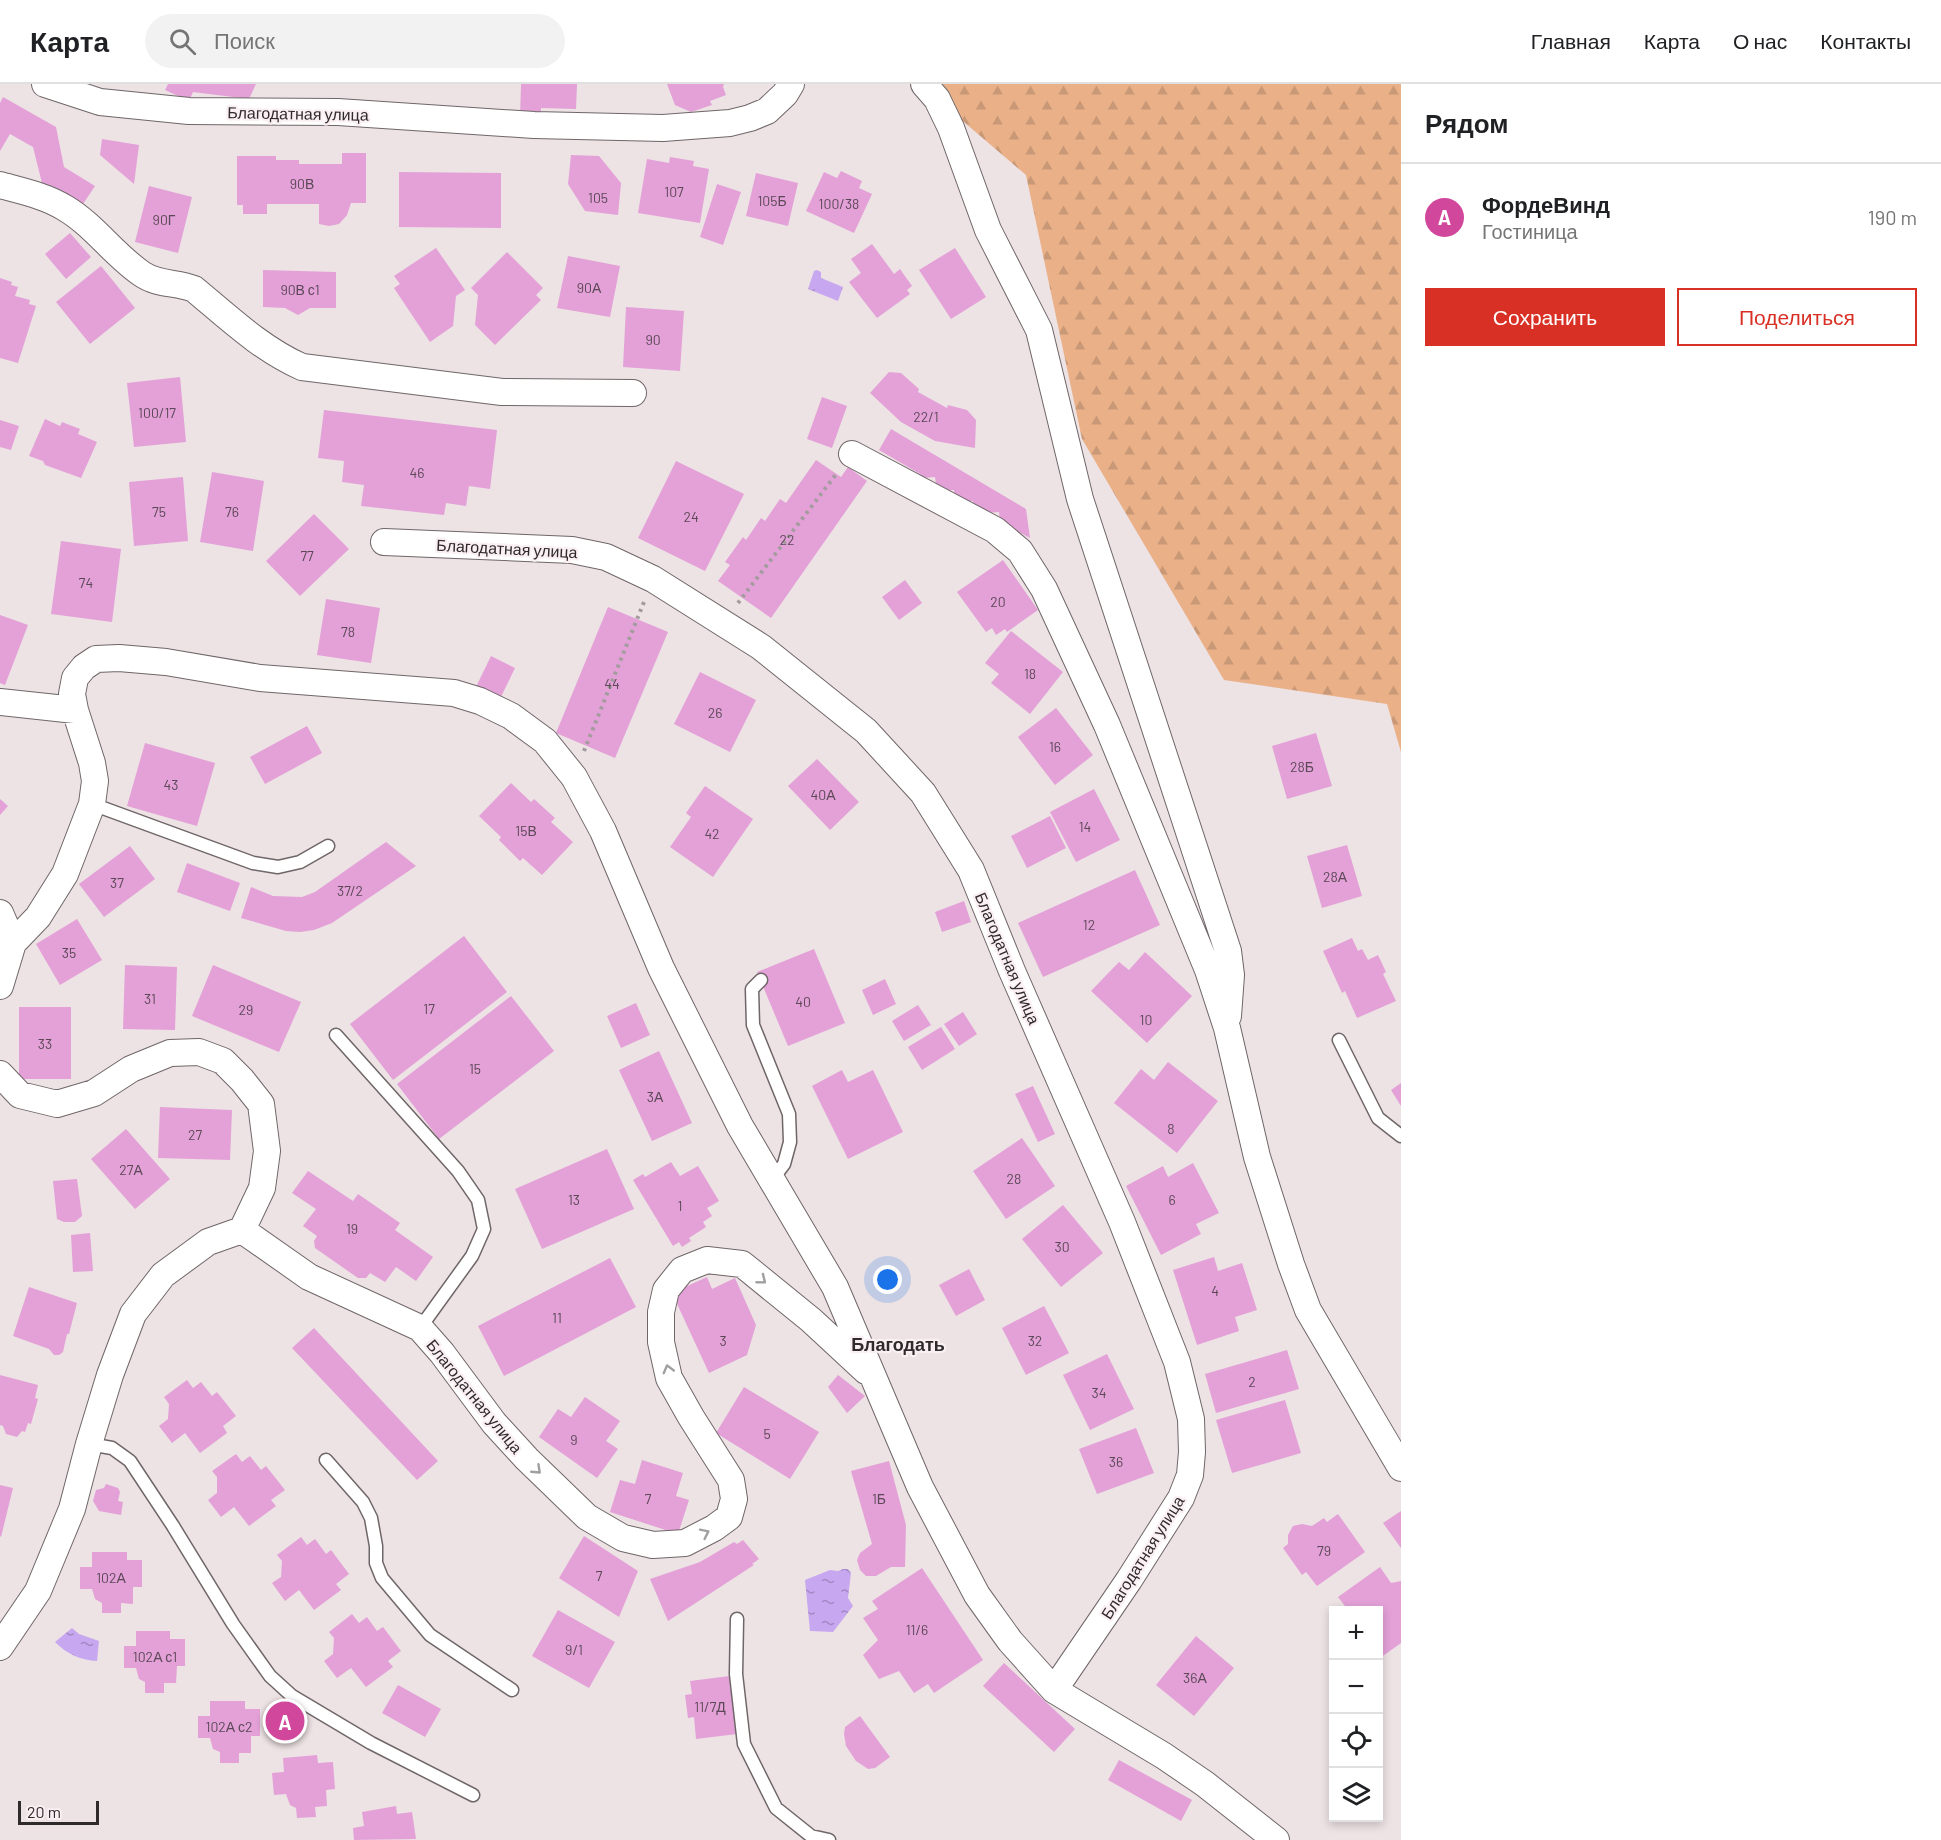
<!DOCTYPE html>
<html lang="ru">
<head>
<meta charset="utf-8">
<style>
	:root { --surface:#fff; --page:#f2f2f2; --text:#202124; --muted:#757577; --line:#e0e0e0; --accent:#d93025 }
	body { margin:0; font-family:Barlow,sans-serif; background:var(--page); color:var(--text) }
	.controls { position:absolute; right:18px; bottom:18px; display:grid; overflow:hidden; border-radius:0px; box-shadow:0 3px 9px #0003 }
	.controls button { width:54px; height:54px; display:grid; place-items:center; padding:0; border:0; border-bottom:2px solid var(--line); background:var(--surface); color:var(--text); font:30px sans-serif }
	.scale { position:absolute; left:18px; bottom:15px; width:81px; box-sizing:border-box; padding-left:6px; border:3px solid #2f2b2c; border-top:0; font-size:16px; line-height:21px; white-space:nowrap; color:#2f2b2c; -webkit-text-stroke:4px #faeff2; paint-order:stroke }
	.you { position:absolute; left:888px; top:1196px; width:21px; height:21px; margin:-15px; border:4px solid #fff; border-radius:50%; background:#1a73e8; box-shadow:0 0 0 9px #1a73e833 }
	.badge { display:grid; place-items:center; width:39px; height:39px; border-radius:50%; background:var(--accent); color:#fff; font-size:20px; font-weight:700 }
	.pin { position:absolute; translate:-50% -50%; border:3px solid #fff; box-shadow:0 2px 6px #0006 }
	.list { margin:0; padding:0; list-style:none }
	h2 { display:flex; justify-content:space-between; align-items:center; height:78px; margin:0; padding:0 24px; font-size:26px }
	h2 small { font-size:20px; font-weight:400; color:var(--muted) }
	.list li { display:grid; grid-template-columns:39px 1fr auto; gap:18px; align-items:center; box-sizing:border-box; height:108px; padding:0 24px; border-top:2px solid var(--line) }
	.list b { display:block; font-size:22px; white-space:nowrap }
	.list p { margin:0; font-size:20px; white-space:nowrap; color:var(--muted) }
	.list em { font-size:20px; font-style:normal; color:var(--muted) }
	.actions { display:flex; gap:12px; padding:18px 24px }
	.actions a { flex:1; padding:14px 0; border:2px solid var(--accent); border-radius:0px; text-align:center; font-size:21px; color:var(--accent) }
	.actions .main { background:var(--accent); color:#fff }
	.icon { flex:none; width:33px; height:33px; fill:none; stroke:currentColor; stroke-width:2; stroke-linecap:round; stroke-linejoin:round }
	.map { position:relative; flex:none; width:1401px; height:1756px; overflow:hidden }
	header { display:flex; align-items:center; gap:36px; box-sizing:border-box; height:84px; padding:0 30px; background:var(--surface); border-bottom:2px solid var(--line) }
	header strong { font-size:28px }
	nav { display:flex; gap:33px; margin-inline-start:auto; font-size:21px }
	.search { width:420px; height:54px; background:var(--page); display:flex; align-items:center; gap:15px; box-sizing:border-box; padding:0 21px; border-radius:33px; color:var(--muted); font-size:22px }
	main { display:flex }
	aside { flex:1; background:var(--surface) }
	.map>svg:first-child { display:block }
	.forest { fill:url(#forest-firs) }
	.water { fill:url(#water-ripples) }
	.building { fill:#e3a1d8 }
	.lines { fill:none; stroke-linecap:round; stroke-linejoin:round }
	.lane-casing { stroke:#6f6668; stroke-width:15 }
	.street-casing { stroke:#6f6668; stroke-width:28 }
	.path { stroke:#a39b9d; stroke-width:4; stroke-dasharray:3 4.5; stroke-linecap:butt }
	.lane { stroke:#fff; stroke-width:12 }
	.street { stroke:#fff; stroke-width:26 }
	.oneway { stroke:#a1a0a0 }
	.labels { text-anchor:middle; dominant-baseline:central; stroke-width:4.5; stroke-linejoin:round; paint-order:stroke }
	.number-label { font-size:14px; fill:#5c4857 }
	.street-label { font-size:16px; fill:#2f2b2c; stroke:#faeff2 }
	.neighbourhood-label { font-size:18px; font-weight:bold; fill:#2f2b2c; stroke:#faeff2 }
</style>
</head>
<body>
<header>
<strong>Карта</strong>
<div class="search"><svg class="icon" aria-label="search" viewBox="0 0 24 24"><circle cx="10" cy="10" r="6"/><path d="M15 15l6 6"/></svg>Поиск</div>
<nav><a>Главная</a><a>Карта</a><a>О нас</a><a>Контакты</a></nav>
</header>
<main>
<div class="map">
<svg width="1401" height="1756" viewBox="0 0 1401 1756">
	<defs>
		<pattern id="forest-firs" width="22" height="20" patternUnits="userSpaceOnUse" patternTransform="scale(1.5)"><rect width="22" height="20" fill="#eab188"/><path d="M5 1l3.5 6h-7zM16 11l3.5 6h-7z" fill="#c99876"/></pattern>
		<pattern id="water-ripples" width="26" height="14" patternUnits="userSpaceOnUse" patternTransform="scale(1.5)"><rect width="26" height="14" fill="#c7a7f0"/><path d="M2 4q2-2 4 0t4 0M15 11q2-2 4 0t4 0" fill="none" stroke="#a288c3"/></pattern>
	</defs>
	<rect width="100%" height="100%" fill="#ede2e4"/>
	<path class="forest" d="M913 0H1401V668L1387 620 1224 596 1082 355 1026 91 937 15Z"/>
	<path class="water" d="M817 186 821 188V194L843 203 838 217 808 205 814 187Z
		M843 1485H848L851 1489 848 1514 853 1522 833 1548 810 1547 805 1496 830 1486 838 1487Z
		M72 1544 79 1550 99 1557 97 1577C80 1576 67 1570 55 1558Z"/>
	<path class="building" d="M168 0H256L249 15 193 8 189 17 165 6Z
		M521 0H577L576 25 541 24V34H520Z
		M667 0H724L723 3 726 11 710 17 712 21 691 28 675 21Z
		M3 13 56 43 64 83 95 102 81 123 42 99 33 63 10 50 0 67V19Z
		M102 55 139 61 134 100 100 71Z
		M342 69H366V119H351L347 131 339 140 329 142 319 140V120H267V130H243V121H237V72H276V76H299V80H342Z
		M571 71 599 72 621 99 618 131 585 127 568 100Z
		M670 73 694 77 693 82 709 85 700 139 638 129 647 75 669 79Z
		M841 87 862 97 859 104 872 110 854 149 806 127 824 88 837 94Z
		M399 88 501 89V144L399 143Z
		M756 89 798 99 788 142 746 132Z
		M717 100 741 108 723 161 700 153Z
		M149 102 192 113 178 169 135 158Z
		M70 149 91 173 66 195 45 170Z
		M872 160 894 190 900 185 912 202 907 206 910 210 877 234 849 198 861 189 851 175Z
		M436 164 465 206 456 212 453 242 430 258 394 204 400 200 394 192Z
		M955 164 986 213 951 235 919 186Z
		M507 168 543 204 536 211 541 216 495 261 475 241 478 211 471 204Z
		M568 172 620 182 610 233 557 224Z
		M101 182 135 224 90 260 56 218Z
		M263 186 336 188V224H310L298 231 285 224 263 223Z
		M0 194 12 198 11 201 18 203 15 212 30 216 29 220 36 222 18 279 0 274Z
		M626 223 684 227 680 287 623 283Z
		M889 288 901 289 919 305 918 308 947 324 948 321 967 326 976 336 975 364 935 357 901 338 870 309Z
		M180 293 186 358 134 363 127 299Z
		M822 313 847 322 832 364 807 355Z
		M324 326 497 346 490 405 469 402 466 422 446 419 444 431 361 422 364 401 342 398 344 377 318 374Z
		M45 335 60 342 62 338 80 345 78 350 97 358 81 394 45 381 43 377 29 372Z
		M0 336 19 342 11 366 0 363Z
		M891 345 1026 425 1030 454 1000 438 999 428 974 430 973 417 955 418 954 406 937 407 935 393 921 394 920 390 879 366Z
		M816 376 841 393 848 383 867 397 771 534 718 497 730 481 725 478 743 453 746 456 761 434 765 437 780 415 786 419Z
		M676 377 744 410 705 487 638 454Z
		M212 388 264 397 253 467 200 458Z
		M183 393 188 457 134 462 129 398Z
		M314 430 349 465 300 512 266 477Z
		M61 457 121 465 112 538 51 530Z
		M1003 476 1038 526 1007 548 1005 545 996 551 992 544 986 548 957 508Z
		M905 496 922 519 899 536 882 513Z
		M326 515 380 524 371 579 317 571Z
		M608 523 668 548 615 674 556 649Z
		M0 531 28 541 5 601 0 599Z
		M1011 547 1063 588 1030 630 991 599 999 590 985 579Z
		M491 572 515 584 500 615 476 603Z
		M700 588 756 616 730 668 674 640Z
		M1056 624 1093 671 1055 701 1018 653Z
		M307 642 322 669 265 700 250 673Z
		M1316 649 1332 702 1287 715 1272 662Z
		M145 659 215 679 197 742 127 722Z
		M817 675 859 718 830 746 788 702Z
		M511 699 531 718 534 715 555 734 551 738 573 758 542 791 523 774 520 777 499 756 501 753 479 732Z
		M705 702 753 735 713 793 670 763 691 733 686 729Z
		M1094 705 1120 756 1076 778 1050 728Z
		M0 715 8 722 0 731Z
		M1050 732 1066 764 1027 784 1011 752Z
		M386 758 416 782 332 839 314 846 300 848 286 847 241 834 251 803 273 812 302 813 315 808Z
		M1347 761 1362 812 1322 824 1307 772Z
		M130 762 155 795 104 833 79 800Z
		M187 779 240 799 230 827 177 808Z
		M1135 786 1160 841 1043 893 1018 839Z
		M964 817 971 838 942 848 935 828Z
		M77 835 102 876 60 901 36 860Z
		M464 852 507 908 393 996 350 940Z
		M1352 854 1358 867 1362 865 1368 876 1378 871 1386 888 1383 890 1396 917 1357 934 1345 907 1342 909 1323 867Z
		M814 865 845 939 788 962 757 888Z
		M1145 868 1192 912 1147 959 1091 907 1119 878 1129 886Z
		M125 881 177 883 175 946 123 945Z
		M213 881 301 918 279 968 192 932Z
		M885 895 896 920 873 931 862 906Z
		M511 912 554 967 439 1055 397 1000Z
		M636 919 650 951 621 964 607 932Z
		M918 921 931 941 904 957 892 937Z
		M19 923H71V995H19Z
		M963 928 977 950 959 962 944 940Z
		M941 943 955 965 922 986 908 963Z
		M659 967 692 1039 652 1057 619 986Z
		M1168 978 1218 1017 1177 1069 1114 1019 1141 985 1154 996Z
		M842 986 848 998 873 986 903 1048 848 1075 812 1002Z
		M1401 999V1022L1391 1006Z
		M1033 1002 1055 1050 1038 1058 1015 1010Z
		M160 1023 232 1026 230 1076 158 1074Z
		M126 1045 170 1095 135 1125 91 1075Z
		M1022 1054 1055 1102 1006 1135 973 1087Z
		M607 1065 634 1125 542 1165 515 1105Z
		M671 1078 680 1092 698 1082 719 1117 707 1124 712 1132 703 1138 706 1143 689 1154 691 1157 682 1163 679 1158 673 1162 633 1096 643 1090 645 1093Z
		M1193 1079 1219 1129 1196 1140 1201 1150 1161 1171 1126 1102 1163 1082 1168 1093Z
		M308 1087 353 1117 358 1110 400 1139 395 1146 433 1173 416 1197 396 1183 385 1198 370 1189 366 1194H358L315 1164 314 1157 317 1152 303 1142 316 1125 292 1109Z
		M77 1095 82 1132 75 1138H64L57 1135 53 1097Z
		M1063 1121 1103 1169 1061 1203 1022 1155Z
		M90 1149 93 1187 73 1188 71 1151Z
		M1214 1173 1218 1187 1242 1179 1257 1226 1235 1233 1239 1247 1197 1261 1173 1186Z
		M610 1174 636 1223 504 1292 478 1242Z
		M969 1185 985 1216 956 1232 939 1201Z
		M707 1193 712 1205 735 1194 756 1241 747 1271 709 1289 672 1209Z
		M29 1203 77 1219 69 1250H67L63 1268 59 1271H54L49 1265 13 1252Z
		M1044 1222 1069 1269 1026 1291 1002 1244Z
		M314 1244 438 1377 417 1396 292 1264Z
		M1287 1266 1299 1305 1216 1329 1205 1290Z
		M1107 1270 1134 1325 1090 1346 1063 1291Z
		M0 1291 38 1301 35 1314 38 1315 31 1340 28 1339 25 1348 22 1347 17 1353 6 1350 3 1342 0 1341Z
		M838 1291 865 1312 847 1329 828 1303Z
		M187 1296 193 1304 201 1298 212 1312 217 1308 236 1332 223 1342 227 1349 200 1369 185 1349 172 1359 159 1342 168 1335 169 1320 164 1313Z
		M744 1303 819 1348 790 1395 716 1349Z
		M585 1313 620 1337 606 1357 618 1365 597 1394 539 1353 558 1325 571 1333Z
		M1285 1316 1301 1369 1232 1389 1216 1336Z
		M1136 1344 1154 1389 1097 1410 1079 1365Z
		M236 1370 242 1378 250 1372 261 1386 266 1382 285 1406 271 1416 276 1422 249 1442 234 1423 221 1433 208 1416 217 1409V1393L212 1387Z
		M642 1376 683 1389 676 1412 689 1416 678 1450 610 1428 620 1396 635 1400Z
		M889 1377 906 1441 905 1483H891L876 1492H866L860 1486 857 1476 860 1469 872 1460 851 1387Z
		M106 1400 118 1404 120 1408 118 1417 123 1418 121 1431 99 1427 93 1417 96 1406 104 1404Z
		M0 1401 13 1404 1 1453 0 1452Z
		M1401 1427V1464L1383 1439Z
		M1338 1430 1365 1468 1317 1502 1306 1488 1302 1491 1283 1464 1288 1460V1451L1293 1442 1302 1440 1312 1442 1324 1434 1327 1438Z
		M584 1452 638 1487 619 1533 559 1494Z
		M301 1453 307 1461 315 1455 326 1470 331 1466 349 1490 336 1500 341 1506 314 1526 299 1506 285 1517 272 1499 281 1493 282 1477 277 1471Z
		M743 1456 759 1475 752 1480 754 1481 668 1537 650 1495 700 1478 734 1458 737 1460Z
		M92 1468H127V1476H142V1503H133V1520L121 1519V1529H102V1519L95 1515 92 1505H80V1483H92Z
		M1380 1483 1391 1499 1401 1497V1559L1380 1574 1378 1571V1526H1348L1338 1513Z
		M922 1484 983 1576 934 1609 928 1600 914 1609 899 1587 879 1595 863 1571 878 1556 863 1534 878 1525 872 1517Z
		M558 1526 615 1558 589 1604 532 1572Z
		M352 1530 359 1539 367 1533 377 1547 383 1543 401 1567 388 1577 393 1583 366 1603 351 1584 337 1594 324 1577 333 1570 334 1554 329 1548Z
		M136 1547H170V1555H185V1582H177L176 1599H164V1609H145V1598L139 1595 136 1584H124V1562H136Z
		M1196 1552 1234 1584 1194 1632 1156 1601Z
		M1004 1579 1075 1645 1054 1668 983 1602Z
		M730 1592 737 1650 696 1655 694 1633 688 1634 685 1611 692 1610 690 1597Z
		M398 1601 441 1625 425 1653 382 1629Z
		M210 1617H245V1625H260V1652H251V1669H239V1679H220V1668L213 1665 210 1654H198V1632H210Z
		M860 1632 890 1673 875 1684 868 1685 856 1677 846 1662 844 1650 845 1643Z
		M317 1671 318 1679 333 1678 335 1705 326 1706 327 1722 315 1723 316 1733 297 1734 296 1724 290 1721 286 1710 274 1711 272 1689 284 1688 283 1674Z
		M1119 1676 1192 1716 1181 1737 1108 1696Z
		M396 1722 397 1730 412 1728 416 1755 354 1756 353 1744 364 1742 362 1728Z"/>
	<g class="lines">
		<g class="lane-casing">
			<path id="lane" d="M92 720 253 779 278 783 300 778 328 762
				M761 896 752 905 753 941 789 1030 790 1058 784 1080 772 1096
				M336 951 458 1087 478 1116 484 1145 472 1172 420 1244
				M1339 956 1378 1034 1401 1052
				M89 1360 112 1364 130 1377 173 1442 233 1540 270 1592 292 1612 371 1659 473 1711
				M326 1376 363 1418 371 1434 376 1462V1479L382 1494 430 1551 512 1606
				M737 1535 736 1590 744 1660 776 1724 811 1752 829 1756"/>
		</g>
		<g class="street-casing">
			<path id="street" d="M45 0 100 18 189 27 338 28 534 41 663 44 730 39 750 34 767 27 785 10 791 0
				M924 0 937 15 951 44 988 146 1039 246 1080 415 1228 867 1231 891 1228 932
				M0 101C22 107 46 112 65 124 94 141 114 171 142 190 158 201 177 198 194 205 228 233 261 265 302 283L502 308 633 309
				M852 370 995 446 1020 467 1044 505 1107 641 1208 886 1227 944 1257 1073 1291 1180 1308 1226 1401 1384
				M384 458 572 466 606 473 653 495 761 563 866 647 923 709 971 786 1012 887 1122 1138 1177 1278 1191 1335 1192 1368 1190 1391 1181 1414 1129 1496 1054 1606
				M0 618 75 626
				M0 829 13 859
				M0 902 13 859 38 833 65 790 92 720 95 697 92 679 75 626 72 610 75 594 84 583 96 575 119 574 166 578 260 594 454 609 480 617 511 632 545 657 574 693 603 747 661 884 740 1042 835 1203 920 1403 977 1511 1010 1557 1054 1606 1164 1672 1205 1700 1276 1756
				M0 990 20 1011 57 1020 94 1009 131 985 170 969 199 968 223 977 242 996 261 1020 267 1067 262 1104 242 1146 208 1158 163 1191 133 1230 110 1291 89 1360 72 1425 38 1507 0 1563
				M242 1146 309 1193 420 1244 442 1269 494 1339 527 1375 587 1433 623 1454 653 1461 685 1459 714 1444 729 1433 734 1415 731 1396 691 1333 669 1294 661 1258V1228L666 1206 682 1186 707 1176 742 1180 811 1236 866 1287"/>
		</g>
		<path class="path" d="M738 519 837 389
			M584 667 644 518"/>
		<use href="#lane" class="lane"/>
		<use href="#street" class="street"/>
	</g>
	<defs><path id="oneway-chevron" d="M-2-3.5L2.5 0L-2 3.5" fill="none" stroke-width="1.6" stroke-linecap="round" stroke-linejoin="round" transform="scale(1.5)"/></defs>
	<g class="oneway">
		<use href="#oneway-chevron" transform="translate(762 1196) rotate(39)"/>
		<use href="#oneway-chevron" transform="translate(668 1285) rotate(-105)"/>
		<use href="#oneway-chevron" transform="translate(537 1386) rotate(43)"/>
		<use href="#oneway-chevron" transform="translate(705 1449) rotate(-26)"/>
	</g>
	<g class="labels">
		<g class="number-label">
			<text x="302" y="99">90В</text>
			<text x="674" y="107">107</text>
			<text x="598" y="113">105</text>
			<text x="772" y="116">105Б</text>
			<text x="839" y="119">100/38</text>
			<text x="164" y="135">90Г</text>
			<text x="589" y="203">90А</text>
			<text x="300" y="205">90В с1</text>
			<text x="653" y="255">90</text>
			<text x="157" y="328">100/17</text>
			<text x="926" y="332">22/1</text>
			<text x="417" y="388">46</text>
			<text x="159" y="427">75</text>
			<text x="232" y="427">76</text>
			<text x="691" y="432">24</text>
			<text x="787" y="455">22</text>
			<text x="307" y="471">77</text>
			<text x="86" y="498">74</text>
			<text x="998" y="517">20</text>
			<text x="348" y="547">78</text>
			<text x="1030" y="589">18</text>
			<text x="612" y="599">44</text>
			<text x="715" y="628">26</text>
			<text x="1055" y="662">16</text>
			<text x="1302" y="682">28Б</text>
			<text x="171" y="700">43</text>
			<text x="823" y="710">40А</text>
			<text x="1085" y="742">14</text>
			<text x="526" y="746">15В</text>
			<text x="712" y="749">42</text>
			<text x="1335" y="792">28А</text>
			<text x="117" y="798">37</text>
			<text x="350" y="806">37/2</text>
			<text x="1089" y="840">12</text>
			<text x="69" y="868">35</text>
			<text x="150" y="914">31</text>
			<text x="803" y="917">40</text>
			<text x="429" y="924">17</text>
			<text x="246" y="925">29</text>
			<text x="1146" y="935">10</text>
			<text x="45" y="959">33</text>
			<text x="475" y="984">15</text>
			<text x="655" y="1012">3А</text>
			<text x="1171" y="1044">8</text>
			<text x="195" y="1050">27</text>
			<text x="131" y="1085">27А</text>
			<text x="1014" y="1094">28</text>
			<text x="574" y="1115">13</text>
			<text x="1172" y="1115">6</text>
			<text x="680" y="1121">1</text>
			<text x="352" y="1144">19</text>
			<text x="1062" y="1162">30</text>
			<text x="1215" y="1206">4</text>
			<text x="557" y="1233">11</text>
			<text x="723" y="1256">3</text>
			<text x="1035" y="1256">32</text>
			<text x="1252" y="1297">2</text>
			<text x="1099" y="1308">34</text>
			<text x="767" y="1349">5</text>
			<text x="574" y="1355">9</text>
			<text x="1116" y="1377">36</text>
			<text x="648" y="1414">7</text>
			<text x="879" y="1414">1Б</text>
			<text x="1324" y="1466">79</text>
			<text x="599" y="1491">7</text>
			<text x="111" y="1493">102А</text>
			<text x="917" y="1545">11/6</text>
			<text x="574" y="1565">9/1</text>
			<text x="155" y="1572">102А с1</text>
			<text x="1195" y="1593">36А</text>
			<text x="710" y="1622">11/7Д</text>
			<text x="229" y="1642">102А с2</text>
		</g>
		<g class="street-label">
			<text transform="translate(298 29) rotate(1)">Благодатная улица</text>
			<text transform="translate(507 464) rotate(3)">Благодатная улица</text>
			<text transform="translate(1008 874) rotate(67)">Благодатная улица</text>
			<text transform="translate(475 1312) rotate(51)">Благодатная улица</text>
			<text transform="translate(1142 1473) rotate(-58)">Благодатная улица</text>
		</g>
		<g class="neighbourhood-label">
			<text x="898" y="1260">Благодать</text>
		</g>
	</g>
</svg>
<div class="controls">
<button>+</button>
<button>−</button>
<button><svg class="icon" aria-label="locate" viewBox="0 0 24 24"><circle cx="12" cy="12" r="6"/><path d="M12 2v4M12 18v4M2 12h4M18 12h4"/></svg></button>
<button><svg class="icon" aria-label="layers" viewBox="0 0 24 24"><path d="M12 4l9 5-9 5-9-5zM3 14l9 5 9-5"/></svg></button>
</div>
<div class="scale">20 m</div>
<div class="you"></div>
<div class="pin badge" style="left:285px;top:1637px;background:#d1479c">A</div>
</div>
<aside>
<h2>Рядом<small></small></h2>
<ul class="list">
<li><span class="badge" style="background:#d1479c">A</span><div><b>ФордеВинд</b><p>Гостиница</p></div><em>190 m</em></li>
</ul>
<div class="actions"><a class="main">Сохранить</a><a>Поделиться</a></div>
</aside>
</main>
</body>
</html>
